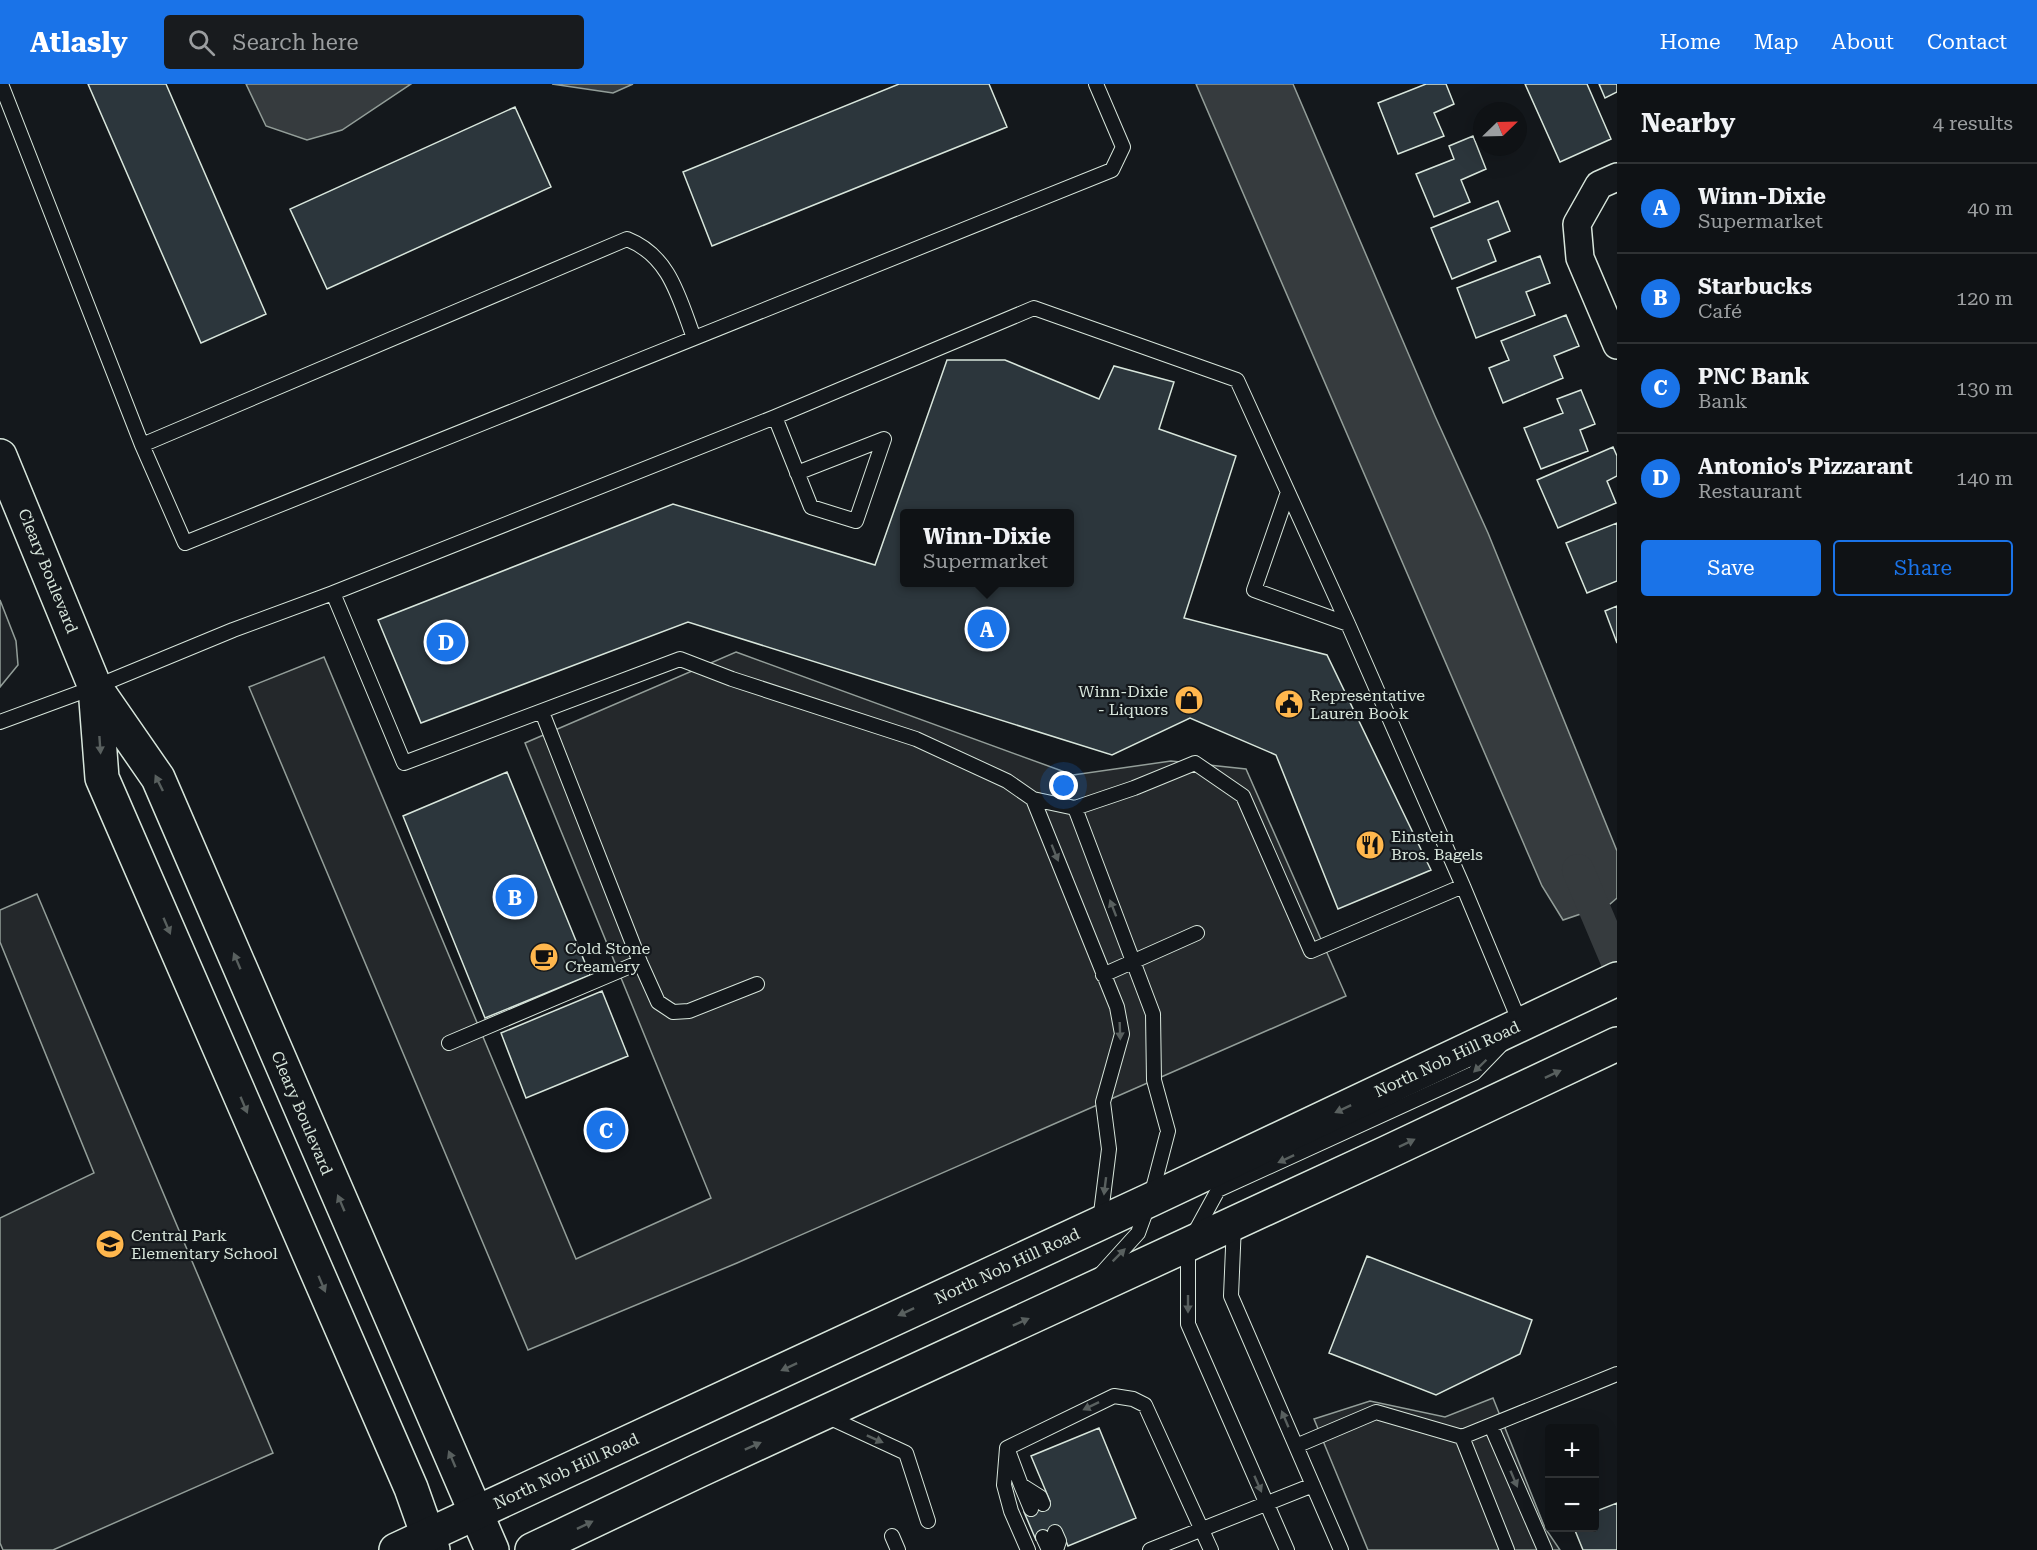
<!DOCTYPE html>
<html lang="en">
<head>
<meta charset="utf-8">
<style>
	:root { --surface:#0f1215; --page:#181b1e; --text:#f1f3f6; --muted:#9b9ea0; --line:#2f3234; --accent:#1a73e8 }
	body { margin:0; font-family:"Roboto Serif",serif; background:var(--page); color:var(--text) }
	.controls { position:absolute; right:18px; bottom:18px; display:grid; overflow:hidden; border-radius:6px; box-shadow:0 6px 24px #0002 }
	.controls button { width:54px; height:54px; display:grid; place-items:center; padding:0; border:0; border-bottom:2px solid var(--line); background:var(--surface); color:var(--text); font:30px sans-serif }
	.compass { position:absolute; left:1473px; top:18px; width:54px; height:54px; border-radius:50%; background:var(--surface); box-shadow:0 6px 24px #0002; rotate:67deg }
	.you { position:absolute; left:1064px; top:702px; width:21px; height:21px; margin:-15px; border:4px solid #fff; border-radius:50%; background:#1a73e8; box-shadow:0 0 0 9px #1a73e833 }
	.badge { display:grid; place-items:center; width:39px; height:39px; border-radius:50%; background:var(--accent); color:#fff; font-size:20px; font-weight:700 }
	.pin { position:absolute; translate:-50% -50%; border:3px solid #fff; box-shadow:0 2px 6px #0006 }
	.popup { position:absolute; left:900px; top:425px; width:174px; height:78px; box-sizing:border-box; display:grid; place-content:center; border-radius:6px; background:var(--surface); filter:drop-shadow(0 2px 4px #0005); font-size:20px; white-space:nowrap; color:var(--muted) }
	.popup b { font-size:22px; color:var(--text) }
	.popup::after { content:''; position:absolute; left:50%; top:100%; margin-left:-12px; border:12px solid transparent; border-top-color:var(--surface) }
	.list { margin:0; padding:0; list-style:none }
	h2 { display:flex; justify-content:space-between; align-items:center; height:78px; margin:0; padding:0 24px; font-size:26px }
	h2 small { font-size:20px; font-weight:400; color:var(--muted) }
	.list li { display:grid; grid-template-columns:39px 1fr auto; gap:18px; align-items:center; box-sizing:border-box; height:90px; padding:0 24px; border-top:2px solid var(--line) }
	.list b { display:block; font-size:22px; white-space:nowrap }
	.list p { margin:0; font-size:20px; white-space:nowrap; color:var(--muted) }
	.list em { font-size:20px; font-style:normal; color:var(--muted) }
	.actions { display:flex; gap:12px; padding:18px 24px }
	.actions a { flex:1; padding:14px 0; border:2px solid var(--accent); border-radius:6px; text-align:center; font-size:21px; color:var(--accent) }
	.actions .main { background:var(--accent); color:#fff }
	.icon { flex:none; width:33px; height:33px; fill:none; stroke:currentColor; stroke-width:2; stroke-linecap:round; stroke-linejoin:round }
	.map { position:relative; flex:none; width:1617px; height:1466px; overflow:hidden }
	header { display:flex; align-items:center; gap:36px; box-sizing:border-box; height:84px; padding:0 30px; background:var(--accent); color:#fff }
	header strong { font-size:28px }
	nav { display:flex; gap:33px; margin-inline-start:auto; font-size:21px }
	.search { width:420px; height:54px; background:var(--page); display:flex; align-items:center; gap:15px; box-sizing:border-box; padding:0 21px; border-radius:6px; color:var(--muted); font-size:22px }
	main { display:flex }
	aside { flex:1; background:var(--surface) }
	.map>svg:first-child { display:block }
	.green { fill:#202428; stroke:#939e99; stroke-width:1.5 }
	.parking { fill:#24282b; stroke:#939e99; stroke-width:1.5 }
	.water { fill:#363b3e; stroke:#939e99; stroke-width:1.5 }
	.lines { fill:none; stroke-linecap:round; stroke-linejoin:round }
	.canal { stroke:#363b3e; stroke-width:32 }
	.building { fill:#2c363c; stroke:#d8e6dc; stroke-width:1.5; fill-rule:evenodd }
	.service-casing { stroke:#d8e6dc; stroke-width:16 }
	.minor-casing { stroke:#d8e6dc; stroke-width:30 }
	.tertiary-casing { stroke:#d8e6dc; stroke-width:36 }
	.secondary-casing { stroke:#d8e6dc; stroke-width:36 }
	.service { stroke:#14181c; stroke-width:14 }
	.minor { stroke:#14181c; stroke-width:27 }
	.tertiary { stroke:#14181c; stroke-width:33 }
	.secondary { stroke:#14181c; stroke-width:33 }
	.oneway { fill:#59605f }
	.labels { text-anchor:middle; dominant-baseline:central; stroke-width:4.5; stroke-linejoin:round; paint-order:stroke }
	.street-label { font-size:16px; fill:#d8e6dc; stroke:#14181c }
	.poi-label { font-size:16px; fill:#d8e6dc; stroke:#14181c; text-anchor:start }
</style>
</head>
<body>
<header>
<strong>Atlasly</strong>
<div class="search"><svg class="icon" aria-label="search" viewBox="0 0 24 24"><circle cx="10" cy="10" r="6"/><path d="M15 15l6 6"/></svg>Search here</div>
<nav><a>Home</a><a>Map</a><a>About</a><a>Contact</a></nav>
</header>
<main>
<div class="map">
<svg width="1617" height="1466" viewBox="0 0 1617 1466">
	<rect width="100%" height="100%" fill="#14181c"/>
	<path class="green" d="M0 516 16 557 18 581 0 603Z"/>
	<path class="parking" d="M736 568 1073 691 1171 677 1246 685 1346 912 737 1179 528 1266 249 603 324 573 576 1175 711 1114 525 659Z
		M37 810 273 1369 53 1466H3L0 1459V1134L94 1089 0 858V826Z
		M1493 1314 1545 1444 1560 1466H1368L1314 1335 1370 1317 1445 1333Z"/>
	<path class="water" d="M246 0H411L342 46 307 56 266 42Z
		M552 0H633L613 9Z
		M1196 0H1293L1435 332 1488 449 1617 767V814L1610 820 1563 836 1542 802Z"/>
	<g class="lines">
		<path class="canal" d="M1578 786 1617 878"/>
	</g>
	<path class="building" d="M88 0H166L266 230 201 259Z
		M899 0H989L1007 43 712 162 683 88Z
		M1426 0H1446L1454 20 1434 29 1444 52 1398 70 1378 19Z
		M1525 0H1587L1611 55 1560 78Z
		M1599 0H1617V8L1605 14Z
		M515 23 551 103 327 205 290 125Z
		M1473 52 1486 85 1461 96 1470 118 1434 133 1416 90 1454 75 1449 62Z
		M1498 117 1510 147 1488 156 1496 177 1452 195 1431 144Z
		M1540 172 1550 199 1526 208 1535 231 1476 254 1457 204Z
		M1566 231 1579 262 1554 272 1563 294 1503 319 1489 284 1509 276 1501 257Z
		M947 276H1005L1099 315 1114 282 1174 298 1159 345 1236 372 1184 534 1327 571 1431 786 1338 825 1276 671 1190 634 1112 671 688 538 421 639 378 536 673 420 875 481ZM904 430H1070V498H904Z
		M1581 306 1595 340 1580 346 1588 367 1541 385 1524 344 1563 329 1557 315Z
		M1613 363 1617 372V392L1607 397 1616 419 1558 444 1537 396Z
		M1617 439V497L1587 509 1566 459Z
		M1617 522V559L1605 527Z
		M507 688 590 891 485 934 403 732Z
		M602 907 628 972 526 1014 501 949Z
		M1367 1172 1532 1236 1520 1270 1436 1311 1329 1269Z
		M1099 1344 1136 1434 1068 1462 1061 1445 1036 1456 1024 1428 1050 1417 1031 1372Z
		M1617 1419V1466H1583L1574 1444H1594V1428Z"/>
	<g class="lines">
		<g class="service-casing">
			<path id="service" d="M1 0 142 361 185 459 1112 86 1123 63 1096 0
				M775 333 811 423 856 437 884 355 797 389
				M142 361 627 155C670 172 679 214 694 254
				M1288 408 1254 506 1348 540
				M333 509 404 679 680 575 732 595 916 655 1007 697 1033 715 1075 724 1134 704 1195 679 1243 712 1311 867 1463 802
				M542 628 640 878 658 918 673 928 689 927 757 900
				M0 638 95 603 233 546 333 509 775 333 1034 224 1237 296 1348 540 1463 802 1521 941
				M1033 715 1117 923 1122 950 1103 1018 1109 1065 1100 1137
				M1075 724 1153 930 1154 996 1168 1047 1150 1116 1138 1149 1101 1190
				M1103 891 1197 849
				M449 959 640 878
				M1234 1140 1231 1212 1341 1466
				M824 1331 906 1369 928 1437
				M1491 1342 1545 1466
				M1462 1353 1617 1290
				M1296 1362 1376 1328 1462 1353 1507 1466
				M1009 1369 1021 1401 1040 1413 1043 1420
				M1021 1401 1031 1425
				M1055 1448 1059 1457 1056 1466
				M892 1452 898 1466
				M1043 1453 1049 1466
				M1028 1466 1011 1427 1004 1401 1007 1364 1114 1312 1133 1315 1145 1321 1211 1466
				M1150 1466 1313 1401
				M1287 1466 1188 1240V1161L1218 1106 1474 989 1501 961"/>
		</g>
		<g class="minor-casing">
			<path id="minor" d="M1617 93 1599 101 1577 140 1580 174 1617 261"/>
		</g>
		<g class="tertiary-casing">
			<path id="tertiary" d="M0 372 95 603 158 694 492 1466
				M95 603 102 694 411 1404 433 1466"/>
		</g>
		<g class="secondary-casing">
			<path id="secondary" d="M396 1466 1150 1116 1617 895
				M532 1466 700 1386 1386 1069 1617 960"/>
		</g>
		<use href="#service" class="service"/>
		<use href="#minor" class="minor"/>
		<use href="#tertiary" class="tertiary"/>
		<use href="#secondary" class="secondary"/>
	</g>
	<defs><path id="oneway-solid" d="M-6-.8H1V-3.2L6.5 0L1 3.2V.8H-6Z" transform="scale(1.5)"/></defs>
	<g class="oneway">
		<use href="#oneway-solid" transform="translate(100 661) rotate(86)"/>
		<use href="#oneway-solid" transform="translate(159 699) rotate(-116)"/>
		<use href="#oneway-solid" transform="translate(1055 769) rotate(68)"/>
		<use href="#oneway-solid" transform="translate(1113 824) rotate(-111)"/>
		<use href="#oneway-solid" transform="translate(167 842) rotate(67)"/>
		<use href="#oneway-solid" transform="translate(237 877) rotate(-113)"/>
		<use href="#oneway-solid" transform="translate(1120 947) rotate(88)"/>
		<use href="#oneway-solid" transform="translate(1480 982) rotate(136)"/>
		<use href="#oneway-solid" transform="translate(1553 990) rotate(-25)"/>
		<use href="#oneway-solid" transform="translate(244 1021) rotate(67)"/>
		<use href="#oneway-solid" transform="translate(1343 1025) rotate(155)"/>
		<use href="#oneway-solid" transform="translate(1407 1059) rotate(-26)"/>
		<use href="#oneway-solid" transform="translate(1286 1075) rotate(155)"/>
		<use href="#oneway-solid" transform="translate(1105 1102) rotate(97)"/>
		<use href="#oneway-solid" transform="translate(341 1119) rotate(-113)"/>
		<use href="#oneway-solid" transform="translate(1119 1171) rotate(-45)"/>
		<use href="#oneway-solid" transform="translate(322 1200) rotate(67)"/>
		<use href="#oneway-solid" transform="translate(1188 1220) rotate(90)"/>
		<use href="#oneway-solid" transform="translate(906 1228) rotate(155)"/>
		<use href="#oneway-solid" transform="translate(1021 1238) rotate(-24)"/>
		<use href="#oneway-solid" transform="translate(789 1283) rotate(155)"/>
		<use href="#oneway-solid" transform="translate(1091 1322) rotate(154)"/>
		<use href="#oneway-solid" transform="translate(1285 1335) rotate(-113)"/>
		<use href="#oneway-solid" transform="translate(875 1355) rotate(24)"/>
		<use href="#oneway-solid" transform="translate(753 1362) rotate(-24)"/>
		<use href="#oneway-solid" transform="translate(452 1375) rotate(-113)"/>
		<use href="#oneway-solid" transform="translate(1514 1395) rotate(67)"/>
		<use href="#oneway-solid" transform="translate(1258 1400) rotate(66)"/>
		<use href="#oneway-solid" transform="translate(585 1441) rotate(-26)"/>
	</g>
	<defs>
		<g id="shop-disc" transform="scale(1.5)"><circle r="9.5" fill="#ffb74d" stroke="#14181c"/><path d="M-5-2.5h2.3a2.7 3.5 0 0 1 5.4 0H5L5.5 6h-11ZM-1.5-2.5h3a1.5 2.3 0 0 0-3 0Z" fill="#111"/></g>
		<g id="civic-disc" transform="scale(1.5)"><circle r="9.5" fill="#ffb74d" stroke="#14181c"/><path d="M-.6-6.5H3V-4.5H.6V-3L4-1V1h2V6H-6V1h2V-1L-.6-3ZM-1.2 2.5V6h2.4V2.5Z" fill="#111"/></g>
		<g id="restaurant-disc" transform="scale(1.5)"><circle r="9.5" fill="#ffb74d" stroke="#14181c"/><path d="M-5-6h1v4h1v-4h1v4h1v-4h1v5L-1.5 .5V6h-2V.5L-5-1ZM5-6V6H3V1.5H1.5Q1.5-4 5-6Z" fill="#111"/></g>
		<g id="cafe-disc" transform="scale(1.5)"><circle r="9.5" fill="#ffb74d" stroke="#14181c"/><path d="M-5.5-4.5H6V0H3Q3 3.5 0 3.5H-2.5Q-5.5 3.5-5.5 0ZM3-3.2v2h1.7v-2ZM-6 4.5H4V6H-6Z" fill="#111"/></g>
		<g id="school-disc" transform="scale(1.5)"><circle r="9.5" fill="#ffb74d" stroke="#14181c"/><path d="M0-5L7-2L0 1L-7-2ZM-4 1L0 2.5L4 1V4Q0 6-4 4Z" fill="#111"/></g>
	</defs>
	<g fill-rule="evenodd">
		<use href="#shop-disc" x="1189" y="616"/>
		<use href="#civic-disc" x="1289" y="620"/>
		<use href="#restaurant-disc" x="1370" y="761"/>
		<use href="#cafe-disc" x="544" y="873"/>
		<use href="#school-disc" x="110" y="1160"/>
	</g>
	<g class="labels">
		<g class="street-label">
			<text transform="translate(48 487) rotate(68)">Cleary Boulevard</text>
			<text transform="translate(1447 975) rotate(-25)">North Nob Hill Road</text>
			<text transform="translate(302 1029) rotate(67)">Cleary Boulevard</text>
			<text transform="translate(1007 1182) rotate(-25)">North Nob Hill Road</text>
			<text transform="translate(566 1387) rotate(-25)">North Nob Hill Road</text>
		</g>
		<g class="poi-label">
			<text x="1168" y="607" text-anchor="end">Winn-Dixie<tspan x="1168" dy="18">- Liquors</tspan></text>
			<text x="1310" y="611">Representative<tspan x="1310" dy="18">Lauren Book</tspan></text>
			<text x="1391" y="752">Einstein<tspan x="1391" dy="18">Bros. Bagels</tspan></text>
			<text x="565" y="864">Cold Stone<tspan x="565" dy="18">Creamery</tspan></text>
			<text x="131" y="1151">Central Park<tspan x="131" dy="18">Elementary School</tspan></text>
		</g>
	</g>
</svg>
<div class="controls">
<button>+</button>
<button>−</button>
</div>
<svg class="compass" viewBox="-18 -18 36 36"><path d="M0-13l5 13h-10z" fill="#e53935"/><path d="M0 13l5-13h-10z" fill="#9b9ea0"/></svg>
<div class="you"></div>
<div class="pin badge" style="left:987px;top:545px">A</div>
<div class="popup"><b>Winn-Dixie</b>Supermarket</div>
<div class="pin badge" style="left:515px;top:813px">B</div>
<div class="pin badge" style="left:606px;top:1046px">C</div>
<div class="pin badge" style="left:446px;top:558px">D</div>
</div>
<aside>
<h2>Nearby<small>4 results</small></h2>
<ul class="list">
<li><span class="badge">A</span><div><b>Winn-Dixie</b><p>Supermarket</p></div><em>40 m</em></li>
<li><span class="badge">B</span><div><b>Starbucks</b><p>Café</p></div><em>120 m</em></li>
<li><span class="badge">C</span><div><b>PNC Bank</b><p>Bank</p></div><em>130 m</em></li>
<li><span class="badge">D</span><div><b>Antonio's Pizzarant</b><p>Restaurant</p></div><em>140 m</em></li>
</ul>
<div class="actions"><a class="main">Save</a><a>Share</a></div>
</aside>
</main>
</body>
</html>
